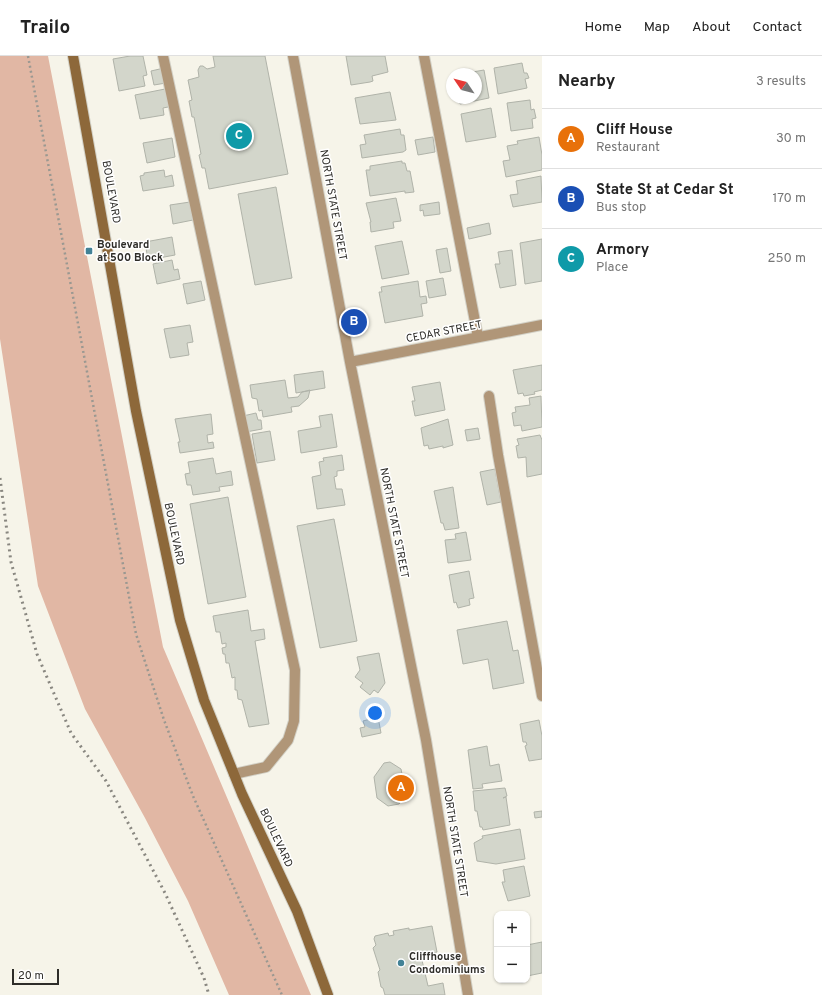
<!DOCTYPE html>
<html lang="en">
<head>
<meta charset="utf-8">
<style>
	:root { --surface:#fff; --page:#f6f6f6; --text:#222; --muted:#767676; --line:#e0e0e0; --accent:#428296 }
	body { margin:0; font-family:Overpass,sans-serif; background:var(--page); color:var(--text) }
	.controls { position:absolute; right:12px; bottom:12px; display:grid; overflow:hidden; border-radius:8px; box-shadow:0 1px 3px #0004 }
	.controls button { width:36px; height:36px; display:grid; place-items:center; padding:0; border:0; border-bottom:1px solid var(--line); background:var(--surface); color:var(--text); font:20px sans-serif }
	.compass { position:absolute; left:446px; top:12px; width:36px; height:36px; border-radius:50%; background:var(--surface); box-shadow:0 1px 3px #0004; rotate:305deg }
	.scale { position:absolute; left:12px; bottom:10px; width:47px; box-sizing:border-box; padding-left:4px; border:2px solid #2e2d29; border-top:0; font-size:11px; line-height:14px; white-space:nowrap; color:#2e2d29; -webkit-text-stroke:3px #fff; paint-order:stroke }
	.you { position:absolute; left:375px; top:657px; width:14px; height:14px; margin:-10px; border:3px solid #fff; border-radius:50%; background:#1a73e8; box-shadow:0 0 0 6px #1a73e833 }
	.badge { display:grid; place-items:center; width:26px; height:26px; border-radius:50%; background:var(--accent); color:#fff; font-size:13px; font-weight:700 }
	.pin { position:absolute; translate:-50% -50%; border:2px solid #fff; box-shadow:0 1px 4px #0006 }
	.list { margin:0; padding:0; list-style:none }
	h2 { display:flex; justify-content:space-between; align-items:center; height:52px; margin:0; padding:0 16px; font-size:17px }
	h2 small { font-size:13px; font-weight:400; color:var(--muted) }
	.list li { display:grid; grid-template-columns:26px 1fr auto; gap:12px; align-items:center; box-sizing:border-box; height:60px; padding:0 16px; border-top:1px solid var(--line) }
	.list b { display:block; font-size:15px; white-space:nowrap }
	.list p { margin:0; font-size:13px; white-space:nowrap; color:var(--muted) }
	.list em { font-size:13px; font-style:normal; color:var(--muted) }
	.map { position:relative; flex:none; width:542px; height:939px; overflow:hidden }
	header { display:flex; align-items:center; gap:24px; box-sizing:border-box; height:56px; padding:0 20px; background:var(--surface); border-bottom:1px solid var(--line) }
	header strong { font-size:19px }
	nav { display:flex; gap:22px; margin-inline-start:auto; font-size:14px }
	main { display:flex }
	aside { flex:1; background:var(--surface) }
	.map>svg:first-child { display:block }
	.forest { fill:#e1b7a4 }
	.building { fill:#d3d6cb; stroke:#b0b3a9 }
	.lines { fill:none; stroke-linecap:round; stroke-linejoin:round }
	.lane-casing { stroke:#d2d0c6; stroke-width:12 }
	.street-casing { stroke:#d2d0c6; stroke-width:12 }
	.secondary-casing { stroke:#d2d0c6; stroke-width:12 }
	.path { stroke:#9a9891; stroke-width:2.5; stroke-dasharray:2 3; stroke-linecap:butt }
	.lane { stroke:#b09678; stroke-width:10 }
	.street { stroke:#b09678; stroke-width:10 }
	.secondary { stroke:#8d683a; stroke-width:10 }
	.rail { stroke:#898780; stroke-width:3; stroke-dasharray:2 4; stroke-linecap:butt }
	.poi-dot { fill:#428296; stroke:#fff; stroke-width:1.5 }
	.labels { text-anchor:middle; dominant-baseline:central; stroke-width:3; stroke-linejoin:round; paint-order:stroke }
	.street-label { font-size:11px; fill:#2e2d29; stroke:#fff }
	.poi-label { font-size:11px; font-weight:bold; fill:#2e2d29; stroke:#fff; text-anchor:start }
</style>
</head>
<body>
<header>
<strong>Trailo</strong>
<nav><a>Home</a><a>Map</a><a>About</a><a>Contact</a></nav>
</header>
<main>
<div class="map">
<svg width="542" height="939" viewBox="0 0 542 939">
	<rect width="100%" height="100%" fill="#f6f4e9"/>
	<path class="forest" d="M0 0H48L163 591 311 939H229L188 845 145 762 85 653 38 530 0 283Z"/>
	<path class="building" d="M130 0H143L147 19 143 20 145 30 119 35 113 3Z
		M213 0H265L288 118 209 133 205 112H202L199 99 201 98 194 61H192L189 45 192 44 188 24 199 21 198 14 200 10H203L207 13 215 11Z
		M346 0H385L388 16 372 20 373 25 370 26 351 29Z
		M522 7 524 17H527L529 22 525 23 527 32 498 38 494 12Z
		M164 12 166 27 154 29 151 15Z
		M484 14 489 42 460 48 459 42H476V18H461Z
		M170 32 173 50 163 52 164 59 140 63 135 39Z
		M390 36 396 64 360 68 355 42Z
		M530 44 531 54 534 53 536 62 532 63 533 72 511 75 507 47Z
		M491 52 496 81 466 86 461 58Z
		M400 73 401 79H404L406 94 403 96 362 102 360 89 366 88 364 79Z
		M433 81 435 96 418 99 415 84Z
		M539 81 542 99V114L506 121 503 105 510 104 507 90 518 88 517 85Z
		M172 82 175 101 147 107 143 87Z
		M402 105V107H405L407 115H410L414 136 405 137V135L370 140 366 114H370V110Z
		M164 114 165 121 172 119 174 130 143 135 140 120 144 119V117Z
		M541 120 542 146 513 151 510 139 518 138 516 125Z
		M276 131 292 222 255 229 238 138Z
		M396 142 401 165 393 166 394 172 371 176 370 166H371L366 147Z
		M190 146 193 164 173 168 170 149Z
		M439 146 440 158 424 160 423 154 420 155V149Z
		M489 167 491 178 469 183 467 172Z
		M172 181 175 199 148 204 145 186Z
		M542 183V225L525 228 520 187Z
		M402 185 409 218 382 223 375 190Z
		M447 192 451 215 440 217 436 194Z
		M512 194 516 229 500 232 495 208H500L498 196Z
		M172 204 174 214 178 213 180 223 157 228 153 208Z
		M443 222 446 239 429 242 426 225Z
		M201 225 205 244 187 248 183 228Z
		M418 225 420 241 426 240 427 247 421 248 423 260 385 267 379 236H382L381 231Z
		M190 269 193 286 187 287 189 299 170 302 164 273Z
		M542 309V334L534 336 535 338 524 340 523 337 518 338 513 314Z
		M323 315 325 332 296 337 294 319Z
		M285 324 288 342 298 341 302 336 310 334 308 342 299 350 291 351 292 356 263 361 262 354 259 355 257 343 252 342 250 329Z
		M440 326 445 354 415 360 412 345H415L412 331Z
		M541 340 542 371 522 375 521 369 514 370 512 357 516 356 515 351 530 349 529 342Z
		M256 357 258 364H261L262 373 246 376 243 360Z
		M211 358 213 378 207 379 208 387 213 386 214 392 180 397 178 386H180L175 363Z
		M332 358 337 391 301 397 298 375 321 371 319 360Z
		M448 363 453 389 443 392V390L429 393 428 389 424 390 421 372Z
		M478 372 480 383 467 385 465 374Z
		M270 375 275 404 257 407 252 378Z
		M540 379 542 384V418L527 421 526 401 518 402 516 390 519 389 517 383Z
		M342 399 344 414 337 415V420L334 421 336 433H342L345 449 317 453 312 421 321 419 319 406 324 405 323 402Z
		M213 402 216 418 231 415 233 429 219 431 220 435 193 439 191 429H187L185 418 190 417 188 406Z
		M495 413 501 446 487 449 480 416Z
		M453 431 459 472 445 474 443 467H441L434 435Z
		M228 441 246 541 208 548 190 448Z
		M334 463 357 585 320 592 297 470Z
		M466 476 471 504 448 507 445 484 456 483 455 478Z
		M469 515 474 542 469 543 470 549 458 552 456 546 454 547 449 519Z
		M248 554 251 575 264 573 265 583 255 585 269 668 249 671 242 644 238 643 237 634H235V621L232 622 229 607H226L225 598H223L222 592 226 591V587L222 588 220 576H216L213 560Z
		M507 565 513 595 518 594 524 627 493 633 488 603 463 608 457 574Z
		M379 597 385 627 378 637 374 634 370 639 360 631 363 627 355 621 360 614 357 601Z
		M378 661 381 677 362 681 360 672 365 671 363 665Z
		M539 664 542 680V703L529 705 525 690 527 689 526 686H523L520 668Z
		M487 690 490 710 499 708 502 725 482 728 483 732 473 733 468 694Z
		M390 706 401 713 403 723H406L409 739 405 740 399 748 388 750 377 742 374 721 384 707Z
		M505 732 507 740 503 742 506 741 510 769 483 774 482 771H480L477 755H475L473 735Z
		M542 755V761L535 762 534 756Z
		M520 773 525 803 496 808 477 805 474 787 483 782 482 780Z
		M524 810 530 840 508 845 502 826H505L503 814Z
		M432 870 437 896 421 900 428 930 443 927 445 939H385L383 932 381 931 378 916 380 914 373 892 376 889 374 883 375 880 388 877 389 880 394 879 393 875 409 872V874Z
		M542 886V917L527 920V889Z"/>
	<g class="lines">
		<g class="lane-casing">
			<path id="lane" d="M163 0 295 614 294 665 288 684 266 711 234 718
				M424 0 478 281
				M489 340 498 399 542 640"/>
		</g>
		<g class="street-casing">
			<path id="street" d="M293 0 350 306 426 684 468 939
				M350 306 542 269"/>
		</g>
		<g class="secondary-casing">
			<path id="secondary" d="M73 0 136 355 180 564 204 644 242 738 297 855 328 939"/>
		</g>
		<path class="path" d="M28 0 136 578 164 664 193 740 282 939"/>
		<use href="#lane" class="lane"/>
		<use href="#street" class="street"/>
		<use href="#secondary" class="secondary"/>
		<path class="rail" d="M0 422 11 506 37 598 71 677 106 725 165 837 204 922 209 939"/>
	</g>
	<g class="poi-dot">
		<rect x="85" y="191" width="8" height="8" rx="2"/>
		<circle cx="401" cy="907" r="4"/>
	</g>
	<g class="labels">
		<g class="street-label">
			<text transform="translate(111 136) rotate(80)">BOULEVARD</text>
			<text transform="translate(333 149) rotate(80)">NORTH STATE STREET</text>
			<text transform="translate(444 276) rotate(-11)">CEDAR STREET</text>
			<text transform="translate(394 467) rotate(79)">NORTH STATE STREET</text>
			<text transform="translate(174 478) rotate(78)">BOULEVARD</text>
			<text transform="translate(276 782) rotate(65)">BOULEVARD</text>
			<text transform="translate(455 786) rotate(81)">NORTH STATE STREET</text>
		</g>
		<g class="poi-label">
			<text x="97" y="189">Boulevard<tspan x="97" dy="13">at 500 Block</tspan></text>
			<text x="409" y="901">Cliffhouse<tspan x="409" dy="13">Condominiums</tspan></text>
		</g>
	</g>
</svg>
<div class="controls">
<button>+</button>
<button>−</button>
</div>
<svg class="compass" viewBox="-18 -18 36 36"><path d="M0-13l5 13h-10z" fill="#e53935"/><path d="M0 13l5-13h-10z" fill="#767676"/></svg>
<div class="scale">20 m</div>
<div class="you"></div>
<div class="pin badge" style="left:401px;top:732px;background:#e8710a">A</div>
<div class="pin badge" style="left:354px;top:266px;background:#1a4fb4">B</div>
<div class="pin badge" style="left:239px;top:80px;background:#0f9aa8">C</div>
</div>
<aside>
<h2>Nearby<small>3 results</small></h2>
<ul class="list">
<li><span class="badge" style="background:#e8710a">A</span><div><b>Cliff House</b><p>Restaurant</p></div><em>30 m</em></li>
<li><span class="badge" style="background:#1a4fb4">B</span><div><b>State St at Cedar St</b><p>Bus stop</p></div><em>170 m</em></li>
<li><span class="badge" style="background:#0f9aa8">C</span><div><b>Armory</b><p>Place</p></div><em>250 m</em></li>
</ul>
</aside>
</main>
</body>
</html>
